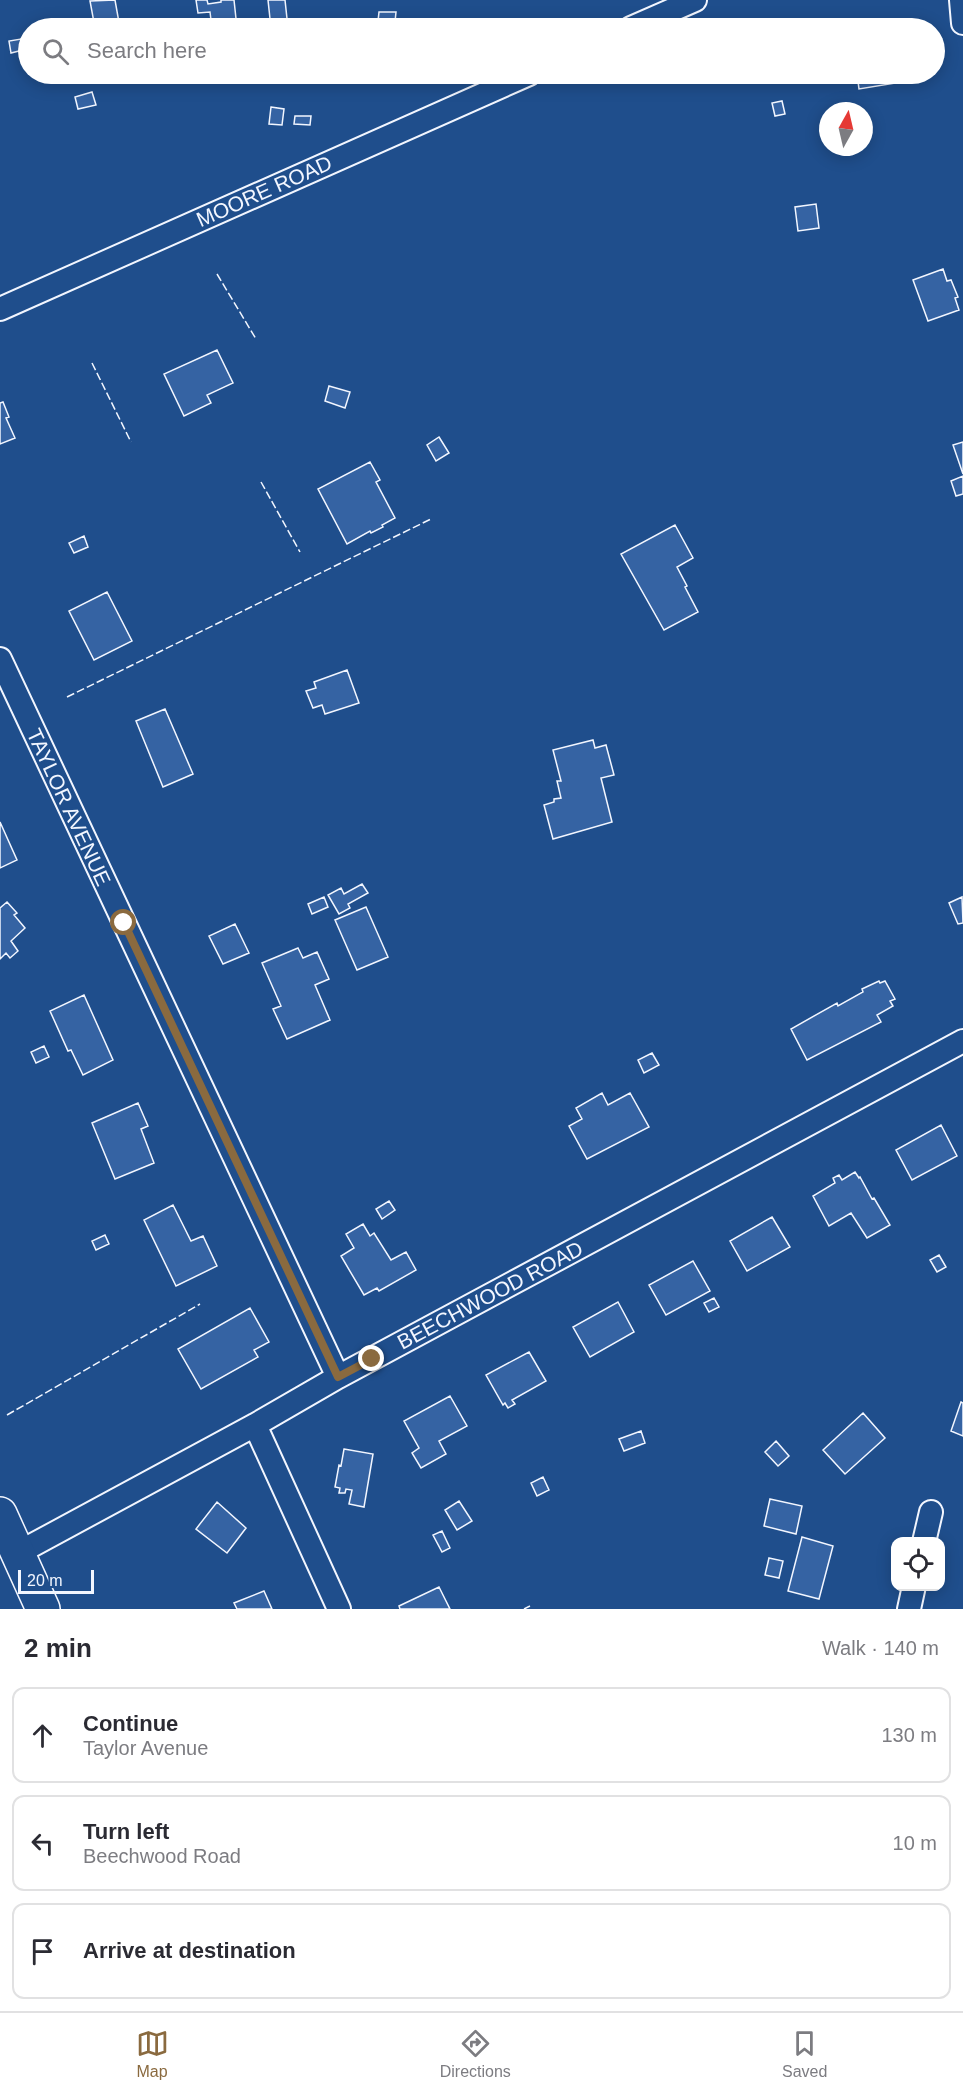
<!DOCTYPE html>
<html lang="en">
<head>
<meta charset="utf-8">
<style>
	:root { --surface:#fff; --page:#f7f7f7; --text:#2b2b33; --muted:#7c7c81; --line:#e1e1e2; --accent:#8a6a3f }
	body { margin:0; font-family:Arial,sans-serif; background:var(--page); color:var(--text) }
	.controls { position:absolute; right:18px; bottom:18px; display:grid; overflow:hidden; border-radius:12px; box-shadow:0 3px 15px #0003 }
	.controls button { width:54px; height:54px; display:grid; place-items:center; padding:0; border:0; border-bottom:2px solid var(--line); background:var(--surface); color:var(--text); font:30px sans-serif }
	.compass { position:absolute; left:819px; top:102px; width:54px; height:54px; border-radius:50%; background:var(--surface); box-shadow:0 3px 15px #0003; rotate:8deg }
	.scale { position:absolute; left:18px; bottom:15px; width:76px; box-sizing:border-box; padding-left:6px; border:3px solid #f2f6ff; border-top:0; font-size:16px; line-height:21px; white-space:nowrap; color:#f2f6ff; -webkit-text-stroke:4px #1f4e8c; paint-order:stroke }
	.stop { position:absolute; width:18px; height:18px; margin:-14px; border:4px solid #8a6a3f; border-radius:50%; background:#fff }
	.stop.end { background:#8a6a3f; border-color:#fff; box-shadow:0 2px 6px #0008 }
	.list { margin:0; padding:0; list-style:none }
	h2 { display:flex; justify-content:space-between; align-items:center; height:78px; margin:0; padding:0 24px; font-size:26px }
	h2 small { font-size:20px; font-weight:400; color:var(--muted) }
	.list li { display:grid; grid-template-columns:39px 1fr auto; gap:18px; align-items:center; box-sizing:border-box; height:96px; margin:0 12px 12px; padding:0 12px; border:2px solid var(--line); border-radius:12px }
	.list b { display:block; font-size:22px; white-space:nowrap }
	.list p { margin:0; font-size:20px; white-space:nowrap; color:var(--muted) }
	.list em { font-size:20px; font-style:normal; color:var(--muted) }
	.icon { flex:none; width:33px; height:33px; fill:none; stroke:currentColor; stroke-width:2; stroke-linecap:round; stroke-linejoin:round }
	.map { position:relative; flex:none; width:963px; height:1609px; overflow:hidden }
	.search { position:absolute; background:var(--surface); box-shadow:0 3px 15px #0003; left:18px; right:18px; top:18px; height:66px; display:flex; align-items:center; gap:15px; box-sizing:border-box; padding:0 21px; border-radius:33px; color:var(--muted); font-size:22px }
	.sheet { height:402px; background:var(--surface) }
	nav { display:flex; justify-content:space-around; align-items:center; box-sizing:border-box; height:84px; border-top:2px solid var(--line); background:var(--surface); font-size:16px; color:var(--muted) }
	nav a { display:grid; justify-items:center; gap:3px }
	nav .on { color:var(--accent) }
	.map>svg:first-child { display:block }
	.building { fill:#3563a3; stroke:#f2f6ff; stroke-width:1.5 }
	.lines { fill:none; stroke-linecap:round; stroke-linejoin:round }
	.minor-casing { stroke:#f2f6ff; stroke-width:26 }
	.trunk-casing { stroke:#f2f6ff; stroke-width:36 }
	.minor { stroke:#1f4e8c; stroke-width:22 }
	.trunk { stroke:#1f4e8c; stroke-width:33 }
	.fence { stroke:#f2f6ff; stroke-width:1.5; stroke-dasharray:8 3; stroke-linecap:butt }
	.route { stroke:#8a6a3f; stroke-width:8 }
	.labels { text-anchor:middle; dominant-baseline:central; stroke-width:4.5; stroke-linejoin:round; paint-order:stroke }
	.street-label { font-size:21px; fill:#f2f6ff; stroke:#1f4e8c }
</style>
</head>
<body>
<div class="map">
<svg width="963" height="1609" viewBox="0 0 963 1609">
	<rect width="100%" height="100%" fill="#1f4e8c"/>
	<path class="building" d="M115 0 120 28H95L90 1Z
		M196 0H207L208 4 221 2V0H234L237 28H212L210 12 198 13Z
		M268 0H285L288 28H271Z
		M379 12H396L395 22 378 21Z
		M21 39 23 50 11 53 9 41Z
		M857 74H894L896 83 859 89Z
		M92 92 96 105 78 109 75 97Z
		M782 101 785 114 775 116 772 103Z
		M271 107 284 109 282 125 269 124Z
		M295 116H311L310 125 294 124Z
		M816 204 819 228 798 231 795 207Z
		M943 269 947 281 951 280 958 297 955 298 959 310 928 321 913 280Z
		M217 350 233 383 207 395 211 403 184 416 164 374Z
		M329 386 350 392 345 408 325 401Z
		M3 402 9 417 6 418 15 438 0 444V403Z
		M439 437 449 453 436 461 427 445Z
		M963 442V474L953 445Z
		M370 462 380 480 376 482 395 518 382 525 383 527 371 533 370 531 347 544 318 489Z
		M963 476V494L956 496 951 481Z
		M675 525 693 558 677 567 687 586 685 587 698 612 664 630 621 554Z
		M84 536 88 547 74 553 69 543Z
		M107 592 132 641 94 660 69 611Z
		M347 670 359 703 325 714 322 705 313 708 306 691 316 688 314 682Z
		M165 709 193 774 163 787 136 721Z
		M593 740 595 748 606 745 614 775 601 778 612 822 553 839 544 805 554 802V799L561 798 557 781H561L553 750Z
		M0 822 17 860 0 868Z
		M362 884 368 893 348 904 350 908 339 914 328 895 341 888 344 894Z
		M324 897 328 907 312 914 308 904Z
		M962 897 963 923 958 924 949 903Z
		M7 902 17 913 14 915 25 928 11 941 18 951 10 958 6 953 0 959V908Z
		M366 907 388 957 357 970 335 920Z
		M235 924 249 953 223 964 209 936Z
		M298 948 303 958 317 952 329 979 315 985 330 1020 287 1039 273 1009 281 1006 262 963Z
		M879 981 880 983 885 981 895 999 890 1001 893 1006 877 1015 881 1022 807 1060 791 1029 837 1003 838 1006 863 992 862 989Z
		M84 995 113 1060 83 1075 71 1050 68 1051 50 1011Z
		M44 1046 49 1057 36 1063 31 1052Z
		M652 1053 659 1065 644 1073 638 1060Z
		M602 1093 608 1105 630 1093 649 1127 587 1159 569 1126 582 1119 576 1108Z
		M138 1103 148 1126 141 1129 154 1163 115 1179 92 1123Z
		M941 1125 957 1156 912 1180 896 1150Z
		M855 1172 859 1178 860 1177 872 1199 874 1198 890 1225 867 1238 851 1213 829 1226 813 1196 835 1183 833 1178 839 1175 842 1180Z
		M389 1201 395 1210 382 1219 376 1209Z
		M173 1205 191 1241 203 1236 217 1266 176 1286 144 1220Z
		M772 1217 790 1247 747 1271 730 1241Z
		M363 1224 370 1236 374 1233 391 1260 406 1252 416 1270 379 1291 377 1288 364 1295 341 1256 354 1248 346 1234Z
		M105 1235 109 1244 96 1250 92 1241Z
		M939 1255 946 1267 937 1272 930 1260Z
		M693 1261 710 1291 666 1315 649 1285Z
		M714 1298 719 1307 709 1312 704 1303Z
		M618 1302 634 1332 590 1357 573 1327Z
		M250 1308 269 1342 254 1350 258 1357 201 1389 178 1349Z
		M529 1352 546 1381 512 1400 515 1404 508 1408 505 1403 503 1405 486 1375Z
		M450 1396 467 1426 439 1441 446 1454 421 1468 412 1453 419 1448 404 1421Z
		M961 1402 963 1403V1436L951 1431Z
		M863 1413 885 1438 845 1474 823 1450Z
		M641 1431 645 1443 624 1451 619 1439Z
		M776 1441 789 1456 778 1466 765 1452Z
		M344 1449 373 1454 364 1507 349 1504 352 1490 346 1489 345 1493H339L340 1488 335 1487 339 1465 341 1466Z
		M543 1477 549 1490 537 1496 531 1483Z
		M770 1499 802 1506 796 1534 764 1526Z
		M459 1501 472 1521 457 1530 445 1510Z
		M217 1502 246 1528 227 1553 196 1529Z
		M442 1531 450 1548 442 1552 433 1535Z
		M802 1537 833 1546 819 1599 788 1591Z
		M769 1558 783 1561 779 1578 765 1575Z
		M439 1587 450 1609H400L399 1606Z
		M264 1591 272 1609H237L234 1603Z"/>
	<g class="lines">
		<g class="minor-casing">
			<path id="minor" d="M961 0 963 23
				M631 28 695 0
				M0 309 529 74
				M0 659 338 1377
				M255 1425 339 1609
				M924 1542 931 1512
				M18 1553 255 1425 338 1377 963 1041
				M909 1609 914 1586"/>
		</g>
		<g class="trunk-casing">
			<path id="trunk" d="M0 1514 43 1609"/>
		</g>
		<use href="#minor" class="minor"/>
		<use href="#trunk" class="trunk"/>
		<path class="fence" d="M217 274 256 339
			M92 363 131 442
			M261 482 300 552
			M67 697 431 519
			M7 1415 200 1304
			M524 1609 530 1606"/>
	</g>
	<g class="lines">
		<path class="route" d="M124 923 338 1377 372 1359"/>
	</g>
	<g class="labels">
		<g class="street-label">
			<text transform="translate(264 191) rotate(-24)">MOORE ROAD</text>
			<text transform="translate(69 807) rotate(65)">TAYLOR AVENUE</text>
			<text transform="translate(490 1295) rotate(-28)">BEECHWOOD ROAD</text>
		</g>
	</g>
</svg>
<div class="controls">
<button><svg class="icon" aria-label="locate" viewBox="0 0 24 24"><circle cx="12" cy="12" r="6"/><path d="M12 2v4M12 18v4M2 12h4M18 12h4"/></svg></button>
</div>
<svg class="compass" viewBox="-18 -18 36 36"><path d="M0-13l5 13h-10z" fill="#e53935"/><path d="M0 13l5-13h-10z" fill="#7c7c81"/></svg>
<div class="scale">20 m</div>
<div class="stop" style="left:124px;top:923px"></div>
<div class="stop end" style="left:372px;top:1359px"></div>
<div class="search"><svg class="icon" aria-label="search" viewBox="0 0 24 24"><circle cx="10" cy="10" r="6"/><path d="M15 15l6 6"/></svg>Search here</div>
</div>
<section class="sheet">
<h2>2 min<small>Walk · 140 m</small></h2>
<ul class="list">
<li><svg class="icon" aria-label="ahead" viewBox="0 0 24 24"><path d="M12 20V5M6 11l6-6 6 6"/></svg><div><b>Continue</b><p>Taylor Avenue</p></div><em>130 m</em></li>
<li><svg class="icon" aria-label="left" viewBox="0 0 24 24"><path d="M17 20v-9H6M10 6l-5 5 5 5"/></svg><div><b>Turn left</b><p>Beechwood Road</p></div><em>10 m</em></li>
<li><svg class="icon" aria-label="arrive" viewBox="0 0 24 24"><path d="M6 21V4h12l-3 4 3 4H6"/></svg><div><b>Arrive at destination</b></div></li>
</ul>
</section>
<nav>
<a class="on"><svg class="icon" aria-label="map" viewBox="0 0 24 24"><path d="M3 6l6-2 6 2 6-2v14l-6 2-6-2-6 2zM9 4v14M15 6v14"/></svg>Map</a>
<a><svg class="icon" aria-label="directions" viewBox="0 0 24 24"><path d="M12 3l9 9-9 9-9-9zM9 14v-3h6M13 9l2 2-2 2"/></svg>Directions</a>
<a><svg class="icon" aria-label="saved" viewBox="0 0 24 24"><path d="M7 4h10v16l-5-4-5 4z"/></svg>Saved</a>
</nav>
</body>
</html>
